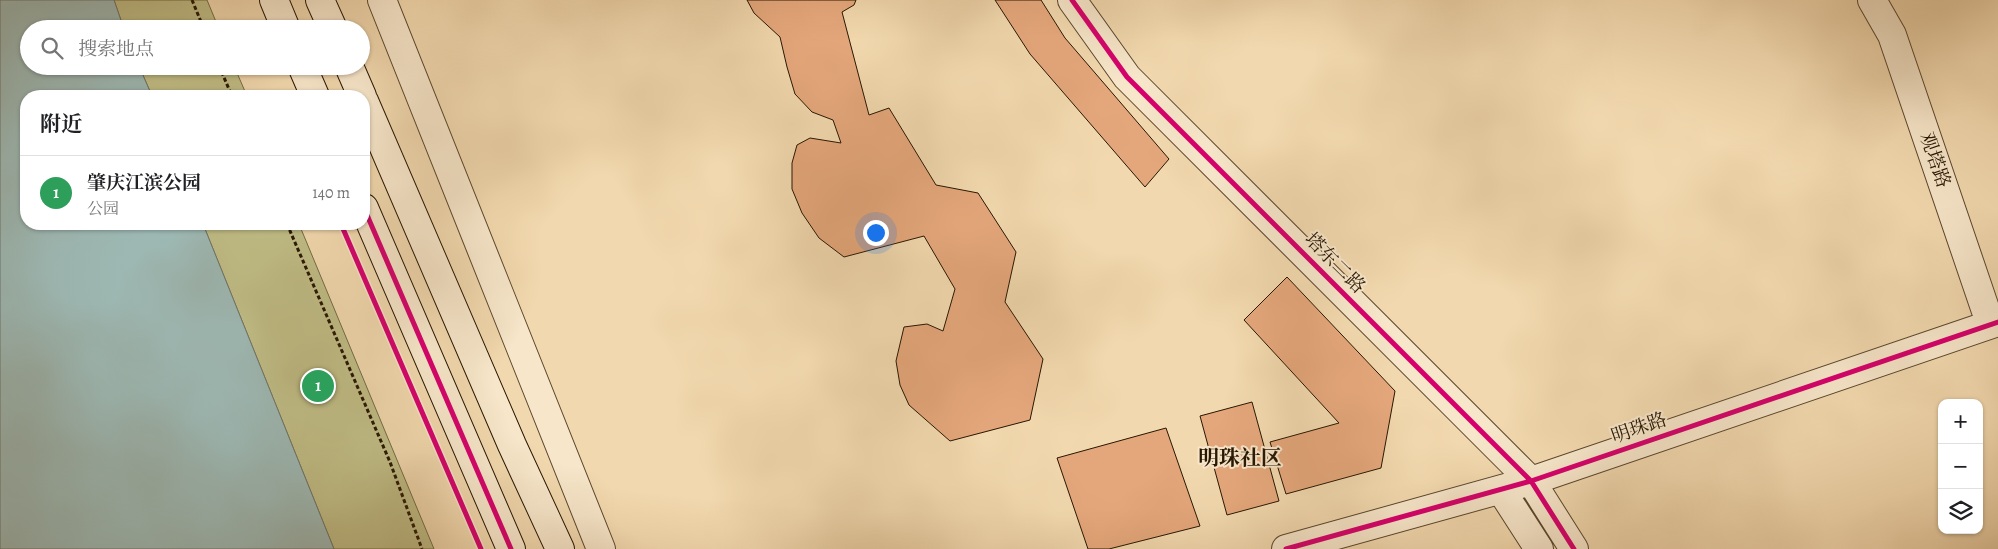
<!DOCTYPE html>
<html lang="zh">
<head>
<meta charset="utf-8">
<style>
	:root { --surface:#fff; --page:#f6f6f6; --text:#202124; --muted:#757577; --line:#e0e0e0; --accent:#8f2418 }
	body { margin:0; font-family:Alegreya,"Noto Serif SC",serif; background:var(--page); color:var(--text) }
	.controls { position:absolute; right:15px; bottom:15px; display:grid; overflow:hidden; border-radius:10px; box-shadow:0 1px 4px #0004 }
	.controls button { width:45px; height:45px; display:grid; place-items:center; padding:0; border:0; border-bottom:1px solid var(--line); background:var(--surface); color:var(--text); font:25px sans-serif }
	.you { position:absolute; left:875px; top:232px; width:18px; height:18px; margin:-12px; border:4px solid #fff; border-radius:50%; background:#1a73e8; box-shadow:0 0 0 8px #1a73e833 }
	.badge { display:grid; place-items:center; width:32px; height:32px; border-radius:50%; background:var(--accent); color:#fff; font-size:16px; font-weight:700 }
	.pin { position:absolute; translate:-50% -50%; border:2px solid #fff; box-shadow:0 1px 5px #0006 }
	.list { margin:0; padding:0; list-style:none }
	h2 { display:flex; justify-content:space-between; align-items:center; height:65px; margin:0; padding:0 20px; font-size:21px }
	h2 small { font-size:16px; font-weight:400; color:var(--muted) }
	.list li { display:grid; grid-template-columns:32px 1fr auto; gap:15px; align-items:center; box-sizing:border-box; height:75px; padding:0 20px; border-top:1px solid var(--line) }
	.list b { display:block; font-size:19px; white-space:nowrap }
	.list p { margin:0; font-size:16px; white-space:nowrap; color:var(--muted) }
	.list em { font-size:16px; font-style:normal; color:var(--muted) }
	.icon { flex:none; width:28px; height:28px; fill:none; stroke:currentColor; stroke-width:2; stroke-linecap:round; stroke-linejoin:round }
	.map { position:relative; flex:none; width:1998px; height:549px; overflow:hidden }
	.search { position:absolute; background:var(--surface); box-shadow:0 1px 4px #0004; left:20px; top:20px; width:350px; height:55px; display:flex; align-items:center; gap:12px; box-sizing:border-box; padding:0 18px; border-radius:28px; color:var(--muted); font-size:19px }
	.panel { position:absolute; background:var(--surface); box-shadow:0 1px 4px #0004; left:20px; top:90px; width:350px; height:140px; border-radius:20px }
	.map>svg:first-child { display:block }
	.green { fill:#c0bd86; stroke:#746a44 }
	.water { fill:#9db8b3; stroke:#6e776c }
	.building { fill:#e4a77b; stroke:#271602 }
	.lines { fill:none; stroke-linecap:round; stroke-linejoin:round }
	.minor-casing { stroke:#5a462d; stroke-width:30 }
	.tertiary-casing { stroke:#5a462d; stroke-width:30 }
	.secondary-casing { stroke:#271602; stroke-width:30 }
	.path { stroke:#271602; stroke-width:3; stroke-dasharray:4 2.5; stroke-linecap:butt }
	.minor { stroke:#f7e6ca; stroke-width:28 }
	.tertiary { stroke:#f7e6ca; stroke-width:28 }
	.secondary { stroke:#f7e6ca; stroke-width:28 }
	.cycleway-casing { stroke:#f7e6ca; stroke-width:8 }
	.cycleway { stroke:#d6006c; stroke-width:5 }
	.labels { text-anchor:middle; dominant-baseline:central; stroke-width:4; stroke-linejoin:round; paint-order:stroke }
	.street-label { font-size:19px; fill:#271602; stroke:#f7e6ca }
	.quarter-label { font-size:21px; font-weight:bold; fill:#271602; stroke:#f7e6ca }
</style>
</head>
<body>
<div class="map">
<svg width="1998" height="549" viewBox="0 0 1998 549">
	<rect width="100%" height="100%" fill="#f2d8ae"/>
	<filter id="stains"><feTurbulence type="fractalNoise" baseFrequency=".004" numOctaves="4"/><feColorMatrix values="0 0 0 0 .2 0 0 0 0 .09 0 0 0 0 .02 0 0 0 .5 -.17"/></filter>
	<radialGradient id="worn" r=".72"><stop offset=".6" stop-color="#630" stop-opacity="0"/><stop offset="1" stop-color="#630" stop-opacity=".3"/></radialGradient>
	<path class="green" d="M114 0H207L219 29H124Z
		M139 66H234L247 96H152Z
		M203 224H299L434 549H334Z"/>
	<path class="water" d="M0 0H114L124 29H29V66H139L152 96H26V224H203L334 549H0Z"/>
	<path class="building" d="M747 0H856L854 5 842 12 869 115 889 108 936 185 978 193 1016 252 1005 302 1043 359 1030 420 950 441 909 405 900 385 896 361 904 327 927 324 943 331 955 289 924 236 844 257 819 238 802 213 792 189V163L797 145 810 138 841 143 833 120 812 112 795 94 787 67 780 37 754 13Z
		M995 0H1041L1065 38 1169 159 1145 187 1030 54Z
		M1287 277 1395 391 1381 468 1286 494 1270 442 1339 423 1244 320Z
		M1252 402 1279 501 1227 515 1200 416Z
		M1166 428 1200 526 1109 549H1088L1057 458Z"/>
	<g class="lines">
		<g class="minor-casing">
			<path id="minor" d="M382 0 601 549
				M1872 0 1892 35 1990 323
				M1286 549 1531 481 1998 322"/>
		</g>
		<g class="tertiary-casing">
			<path id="tertiary" d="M1072 0 1127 77 1531 481 1574 549
				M1501 490 1539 549"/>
		</g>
		<g class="secondary-casing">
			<path id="secondary" d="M274 0 286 29
				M320 0 333 29
				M302 66 315 96
				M349 66 362 96
				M364 101 512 445 560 549
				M364 208 511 549"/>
		</g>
		<path class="path" d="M192 0 204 29
			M219 66 232 96
			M287 224 390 462 422 549"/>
		<use href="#minor" class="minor"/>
		<use href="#tertiary" class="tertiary"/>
		<use href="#secondary" class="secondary"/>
		<g class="cycleway-casing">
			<path id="cycleway" d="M1072 0 1127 77 1531 481 1574 549
				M364 208 511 549
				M341 224 481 549
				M1286 549 1531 481 1998 322"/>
		</g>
		<use href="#cycleway" class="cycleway"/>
	</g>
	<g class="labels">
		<g class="street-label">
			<text transform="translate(1935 160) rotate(71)">观塔路</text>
			<text transform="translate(1335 263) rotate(45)">塔东二路</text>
			<text transform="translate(1639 428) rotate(-19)">明珠路</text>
		</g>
		<g class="quarter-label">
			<text x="1240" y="458">明珠社区</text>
		</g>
	</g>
	<rect width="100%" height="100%" filter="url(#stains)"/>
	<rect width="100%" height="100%" fill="url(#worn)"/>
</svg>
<div class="controls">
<button>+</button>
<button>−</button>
<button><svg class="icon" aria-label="layers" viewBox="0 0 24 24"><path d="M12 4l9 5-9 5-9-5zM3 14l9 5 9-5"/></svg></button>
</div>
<div class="you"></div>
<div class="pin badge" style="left:318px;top:386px;background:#2e9e5b">1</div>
<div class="search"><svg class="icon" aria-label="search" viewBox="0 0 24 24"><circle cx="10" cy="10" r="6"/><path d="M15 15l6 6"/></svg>搜索地点</div>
<section class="panel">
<h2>附近<small></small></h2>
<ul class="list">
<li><span class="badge" style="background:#2e9e5b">1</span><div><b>肇庆江滨公园</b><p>公园</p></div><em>140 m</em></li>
</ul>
</section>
</div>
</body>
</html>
